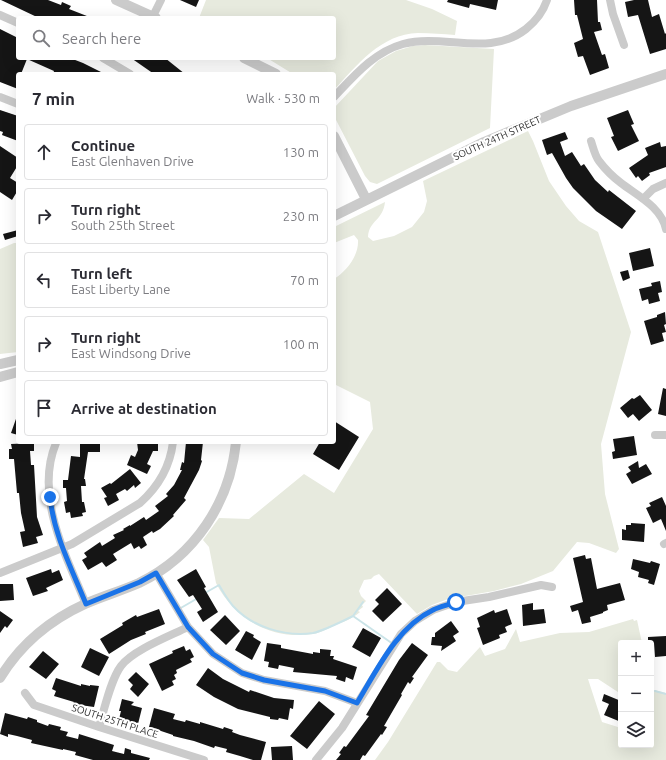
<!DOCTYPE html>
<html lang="en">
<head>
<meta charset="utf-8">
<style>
	:root { --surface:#fff; --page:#f7f7f7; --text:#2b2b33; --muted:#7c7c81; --line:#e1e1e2 }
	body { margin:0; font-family:Ubuntu,sans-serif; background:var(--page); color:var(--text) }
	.controls { position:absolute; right:12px; bottom:12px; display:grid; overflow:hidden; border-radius:4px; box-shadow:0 4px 16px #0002 }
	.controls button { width:36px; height:36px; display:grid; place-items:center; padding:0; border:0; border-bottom:1px solid var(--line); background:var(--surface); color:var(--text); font:20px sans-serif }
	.stop { position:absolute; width:12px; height:12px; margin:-9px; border:3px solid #1a73e8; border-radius:50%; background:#fff }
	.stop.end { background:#1a73e8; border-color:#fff; box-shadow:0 1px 4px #0008 }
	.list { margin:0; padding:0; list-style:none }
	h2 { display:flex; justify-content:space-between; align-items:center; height:52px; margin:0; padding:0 16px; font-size:17px }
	h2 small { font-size:13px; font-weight:400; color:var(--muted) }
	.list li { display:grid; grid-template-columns:26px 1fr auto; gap:12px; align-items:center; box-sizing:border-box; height:56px; margin:0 8px 8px; padding:0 8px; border:1px solid var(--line); border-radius:4px }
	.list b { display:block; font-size:15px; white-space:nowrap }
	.list p { margin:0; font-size:13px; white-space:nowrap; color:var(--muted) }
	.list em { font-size:13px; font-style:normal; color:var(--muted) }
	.icon { flex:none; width:22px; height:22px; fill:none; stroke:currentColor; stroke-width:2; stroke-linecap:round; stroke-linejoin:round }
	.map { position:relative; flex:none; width:666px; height:760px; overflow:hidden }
	.search { position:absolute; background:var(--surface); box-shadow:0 4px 16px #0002; left:16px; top:16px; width:320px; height:44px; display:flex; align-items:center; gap:10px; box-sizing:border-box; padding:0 14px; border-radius:4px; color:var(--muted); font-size:15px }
	.panel { position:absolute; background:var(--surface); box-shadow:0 4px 16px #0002; left:16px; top:72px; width:320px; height:372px; border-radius:4px }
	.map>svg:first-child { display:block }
	.green { fill:#e7eade }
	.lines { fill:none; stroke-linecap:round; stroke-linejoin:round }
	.stream { stroke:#cbe4e8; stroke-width:2 }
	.building { fill:#151515 }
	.minor { stroke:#cbcbcb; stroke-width:8 }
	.tertiary { stroke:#cbcbcb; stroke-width:10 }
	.route { stroke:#1a73e8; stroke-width:5 }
	.labels { text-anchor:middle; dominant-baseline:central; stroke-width:4; stroke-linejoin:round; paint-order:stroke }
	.street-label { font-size:10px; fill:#2e2e2e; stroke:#fff }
</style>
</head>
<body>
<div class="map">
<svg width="666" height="760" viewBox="0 0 666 760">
	<rect width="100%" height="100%" fill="#fff"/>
	<path class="green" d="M206 0H406L432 9 457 21 455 35C443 34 431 33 418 33 381 34 357 65 334 90V74H293L267 58H334V18H199Z
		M425 45 494 49 490 128 377 184 370 182 365 176 334 116V108L378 61 396 51 413 46Z
		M528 131 533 141 549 181 566 206 579 221 598 232 631 332 601 444 605 494 619 549 616 553 589 543 577 542 553 571 521 584 494 591 448 599 432 605 417 614 379 574 374 576 371 579 364 580 359 591 361 596 366 601 362 605 363 607 358 611 360 612C352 619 343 622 333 626 327 629 320 633 313 634 272 640 235 620 216 583L209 547 203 540 219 518 249 519 304 474 334 493 373 429 370 402 336 385 334 371V279C347 271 359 255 358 240L354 235 334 243V227L385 202C383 221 369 220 368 237L373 241 394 236 412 227 424 212 427 201 423 181Z
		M14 243H18V352L0 354V249Z
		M633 619 634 621 637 620 642 643H621V694L598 679H588L602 722 621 728V745H651V678L654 690 666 693V760H375L388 742 437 662H440L448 670 457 672 480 647 485 656 505 649 516 629 520 642 560 633 589 632Z"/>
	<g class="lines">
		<path class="stream" d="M205 593 219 585C223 592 228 600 233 606 252 627 285 637 313 633 323 631 343 621 353 616L393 644
			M179 609 198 598
			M353 616 363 602
			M655 691 666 694"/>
	</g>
	<path class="building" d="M1 0H48L61 5 62 2 71 6 69 9 92 18H39Z
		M180 0H199L196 7Z
		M448 0H498L496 10 470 4 469 8 447 2Z
		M574 0H597L598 22H600L602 30 594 32 602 55 605 54 609 68 590 75 583 56 578 57 574 43 583 39 577 15H575Z
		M634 0H648L652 17 659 14 665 34 666 33V49L650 54 638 15 628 17 625 2Z
		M0 29 18 38V58H70L83 63 105 74H53L54 71 27 59 21 74H18V89L0 82Z
		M131 58H165L185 74H154Z
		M0 110 18 116V141L2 135 3 132 0 131Z
		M628 110 634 124 631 125 639 141 618 151 611 137 614 136 607 118Z
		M565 132 568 139 560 142 565 156 572 152 581 166 584 164 595 180 608 192 609 190 636 211 622 229 596 211 573 188 566 178 552 153 547 155 542 140Z
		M660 142 661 147 666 146V167L649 173 650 175 642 181 638 176 636 178 629 168 648 155 645 148Z
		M0 146 18 158V165L10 178 18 183V190L12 200 0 192Z
		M18 230V236L5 240 3 234Z
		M650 248 654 266 633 271 629 253Z
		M628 270 630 278 623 281 620 272Z
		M660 281 662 292 658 293 660 301 649 304 648 299 642 301 639 289 652 286 651 283Z
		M665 312 666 324 664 325 666 332 662 333 664 341 651 345 644 321 657 317V315Z
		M663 388 666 389V416L658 414Z
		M640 395 652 410 639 421 633 414 628 418 620 408 632 398 634 399Z
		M17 416H18V435L11 433Z
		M334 421 359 437 339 470 313 454 320 442H334Z
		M634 436 637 455 613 459 612 452 615 451 613 439Z
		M80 442H100V452H88L84 479H85L86 486H81L82 502H84L86 512 82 513 83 516 71 518 70 512 66 513 64 502 67 501 66 488H63V480H68L71 456 80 457Z
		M137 442H158V451H153L147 464 151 466 147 474 127 465 131 455 135 457 138 450Z
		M186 442H203L201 460 202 461 199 470 184 498 186 500 173 515 174 516 160 529 153 533 152 531 143 537 147 545 141 549 139 546 134 549 131 543 113 554 117 560 106 567 102 562 88 570 82 560 87 557 84 553 100 542 102 546 115 538 113 535 124 530 123 529 130 525V526L144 517 146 520 159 511 155 506 168 496 166 494 174 485 182 470H180L182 462 184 463Z
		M34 443V451H30L31 465H34L37 517 43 535 36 537 38 543 23 547 20 532 25 531 21 513 19 493H17L14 459H9V449H12L11 444Z
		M638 461 639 468 646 464 652 474 632 484 626 474 631 471 628 467Z
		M130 469 141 483 135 488 134 485 127 491 125 489 116 494 119 500 108 506 104 498 107 497 101 488 110 483 111 484Z
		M662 497 666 506V531L661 519 653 523 646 508 651 506 649 503Z
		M631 523 645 524 644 542 622 540V529L626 530V525H631Z
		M585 555 586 559 591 558 597 589 620 583 625 600 607 605 608 610 603 612V613L590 617 591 622 582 624 578 610 572 612 570 606 583 602 573 558Z
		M633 559 650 563 651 561 660 564 654 585 648 583 649 580 638 577 639 572 631 569Z
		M51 569 52 573 59 570 63 580 46 588 48 591 33 596 26 578Z
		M196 569 206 587 204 588 218 612 203 622 197 612 202 609 193 595 189 597 177 580Z
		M0 584H13L14 600 0 601Z
		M387 588 402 604 383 622 372 611 379 604 375 600Z
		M533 603V610L544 609 546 623 523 626 522 605Z
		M159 609 165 624 145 632 146 634 131 640 109 654 100 639 123 625 122 623 136 615 137 617Z
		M507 609 512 624 505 627 507 632 499 635 500 638 483 645 477 628 480 627 477 618 494 610 495 613Z
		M0 611 13 620 7 628 5 626 0 633Z
		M225 615 240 631 226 645 210 630Z
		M451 621 459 632 453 636 456 641 441 651 442 646 431 645 432 637H435V633Z
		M363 628 381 638 370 657 352 647Z
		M246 631 254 635 253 637 261 642 252 660 235 650Z
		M666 636V656L655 657 654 643H648V637Z
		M267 643 281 645V648L313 654V652L320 653V649L331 650 330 656H334L333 659 357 667 353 680 346 677 345 682 336 679 337 676 293 672 294 668 279 665 278 669 268 667 269 662 264 661Z
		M412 643 428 655 412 677 414 678 410 684 408 682 401 694 402 695 384 726 387 727 382 735 381 734 365 756 363 755 360 760H336L341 754 339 753 344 746 346 747 369 716 366 715 399 660Z
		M184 646 186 651 190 649 194 657 190 659 192 662 176 670 177 673 174 675 176 679 172 681 174 685 162 691 149 664 173 653 172 651Z
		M90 648 109 657 99 676 81 667Z
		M43 651 59 664 46 679 29 667Z
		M208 668 223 679 249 692 250 690 274 698 294 700 293 709 290 708 288 720 279 718 278 720 270 719V717L238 709 214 697 196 685Z
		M136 672 149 684 138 697 130 689 133 685 128 680Z
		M56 678 81 686V684L90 686V685L99 686 94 707 73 704 74 702 54 696 56 691 52 689Z
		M604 694 621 701V722L604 715 609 704 602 701Z
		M122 699 134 702 131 705 142 708 138 724 119 719 121 711H119Z
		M319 701 335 714 307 749 290 736Z
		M154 708 175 714 173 719 185 722 186 720 200 724V722L223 729 224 727 233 730 232 732 240 735 266 742 261 760H253L240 756 226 752 227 749 215 746 214 748 194 741 173 736V735L149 727Z
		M5 713 27 719 28 717 37 720V722L48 726 49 724 61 727 60 730 68 732 66 736 78 739 79 734 114 745 112 751 124 754 125 748 131 750V753L150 758 149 760H93L75 755 76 752 63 749V750L31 743 32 740 17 736 8 734V737L0 734Z
		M292 746 293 760H272L271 747Z"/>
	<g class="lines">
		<path class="minor" d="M610 0 613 14 624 45
			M0 15 18 23
			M153 16 161 0
			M103 58 130 74
			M0 97 18 104
			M334 97C354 76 374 52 403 44 444 33 489 58 526 29 536 21 543 12 547 0
			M591 141C593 147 595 156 599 161 605 169 613 177 621 183 638 196 661 207 666 229
			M643 199 653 189 666 183
			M655 435H666
			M56 443C34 496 66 556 86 604
			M664 544 666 543
			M0 573 72 544 140 503C158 487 170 467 173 442
			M156 573 188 627 213 654 242 673 264 680 325 691 357 703
			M25 693 34 705 99 727 204 760
			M99 727C104 710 111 679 121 666 133 650 170 636 188 627
			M316 760 342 728 401 634 415 621 433 610 456 602 489 597 541 585 552 587"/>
		<path class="tertiary" d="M116 0 156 18
			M244 58 276 74
			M334 136 366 199
			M334 216 484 142 571 106 666 74
			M0 364 18 360
			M0 377 18 372
			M0 678C20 645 50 620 85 604 103 596 121 591 139 583 195 556 230 502 236 442"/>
	</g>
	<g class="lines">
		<path class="route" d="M50 497C54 536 72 569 86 604L140 582 156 573 188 627 213 654 242 673 264 680 325 691 357 703C377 670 397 627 433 610 440 606 449 605 456 602"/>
	</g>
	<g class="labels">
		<g class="street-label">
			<text transform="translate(497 138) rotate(-24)">SOUTH 24TH STREET</text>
			<text transform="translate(115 721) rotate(18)">SOUTH 25TH PLACE</text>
		</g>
	</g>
</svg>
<div class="controls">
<button>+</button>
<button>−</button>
<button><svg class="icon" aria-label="layers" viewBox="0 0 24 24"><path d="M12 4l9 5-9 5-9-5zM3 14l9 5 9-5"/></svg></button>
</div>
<div class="stop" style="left:456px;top:602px"></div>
<div class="stop end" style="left:50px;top:497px"></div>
<div class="search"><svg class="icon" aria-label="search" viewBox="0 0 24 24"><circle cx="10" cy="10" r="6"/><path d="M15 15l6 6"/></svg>Search here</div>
<section class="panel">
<h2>7 min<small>Walk · 530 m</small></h2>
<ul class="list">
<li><svg class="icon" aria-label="ahead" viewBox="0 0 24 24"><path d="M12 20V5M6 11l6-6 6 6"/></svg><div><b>Continue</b><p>East Glenhaven Drive</p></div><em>130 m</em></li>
<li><svg class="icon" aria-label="right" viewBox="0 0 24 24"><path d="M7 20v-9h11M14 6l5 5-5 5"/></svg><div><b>Turn right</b><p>South 25th Street</p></div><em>230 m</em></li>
<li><svg class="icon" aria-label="left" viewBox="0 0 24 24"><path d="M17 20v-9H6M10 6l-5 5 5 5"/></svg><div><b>Turn left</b><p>East Liberty Lane</p></div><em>70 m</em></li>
<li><svg class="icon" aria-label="right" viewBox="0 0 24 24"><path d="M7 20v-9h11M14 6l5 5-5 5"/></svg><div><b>Turn right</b><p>East Windsong Drive</p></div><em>100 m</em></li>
<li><svg class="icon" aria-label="arrive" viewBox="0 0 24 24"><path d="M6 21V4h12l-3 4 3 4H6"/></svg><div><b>Arrive at destination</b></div></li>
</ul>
</section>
</div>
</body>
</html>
